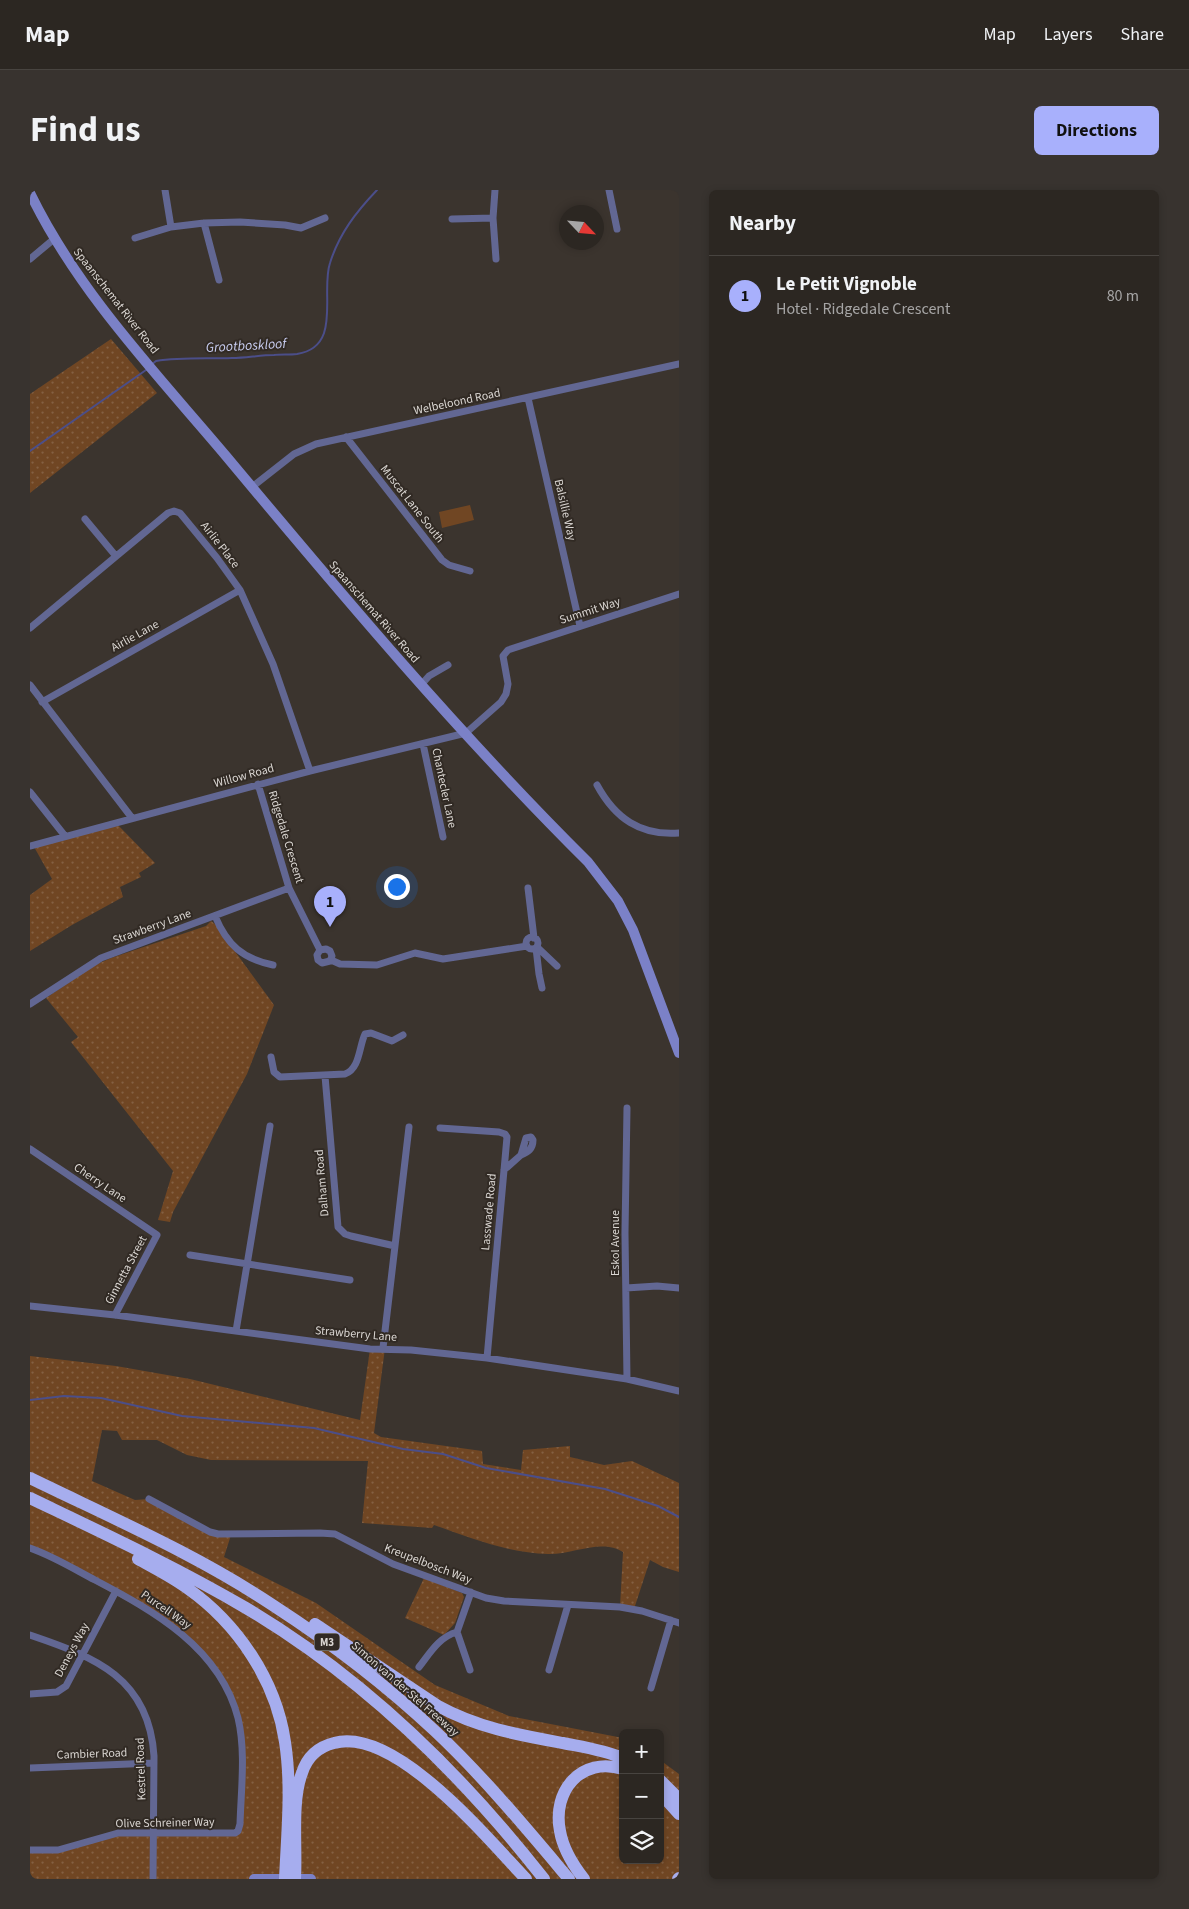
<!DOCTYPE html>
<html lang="en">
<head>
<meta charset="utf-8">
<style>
	:root { --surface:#2c2722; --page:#38332f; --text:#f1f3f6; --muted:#a6a5a5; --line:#484440; --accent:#a8b0fc }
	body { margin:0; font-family:"Source Sans 3",sans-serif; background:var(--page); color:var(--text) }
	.controls { position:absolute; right:15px; bottom:15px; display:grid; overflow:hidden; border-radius:8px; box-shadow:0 2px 8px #0003 }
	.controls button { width:45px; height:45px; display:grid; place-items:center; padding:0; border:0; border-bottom:1px solid var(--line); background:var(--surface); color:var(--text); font:25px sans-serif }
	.compass { position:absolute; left:529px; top:15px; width:45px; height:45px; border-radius:50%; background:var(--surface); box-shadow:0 2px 8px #0003; rotate:116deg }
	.you { position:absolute; left:366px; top:696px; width:18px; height:18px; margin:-12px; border:4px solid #fff; border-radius:50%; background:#1a73e8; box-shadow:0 0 0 8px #1a73e833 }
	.badge { display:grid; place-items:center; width:32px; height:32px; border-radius:50%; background:var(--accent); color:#111; font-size:16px; font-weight:700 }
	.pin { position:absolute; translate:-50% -41px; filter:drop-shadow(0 1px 2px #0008) }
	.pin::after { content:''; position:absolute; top:26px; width:18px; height:15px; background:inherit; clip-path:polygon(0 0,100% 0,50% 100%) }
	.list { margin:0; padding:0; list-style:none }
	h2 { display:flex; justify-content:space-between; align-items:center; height:65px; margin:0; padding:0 20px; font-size:21px }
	h2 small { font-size:16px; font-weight:400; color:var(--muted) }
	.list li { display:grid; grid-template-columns:32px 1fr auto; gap:15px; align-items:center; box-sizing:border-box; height:80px; padding:0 20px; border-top:1px solid var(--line) }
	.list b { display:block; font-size:19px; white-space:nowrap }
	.list p { margin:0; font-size:16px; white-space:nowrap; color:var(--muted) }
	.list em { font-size:16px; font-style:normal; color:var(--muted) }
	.icon { flex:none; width:28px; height:28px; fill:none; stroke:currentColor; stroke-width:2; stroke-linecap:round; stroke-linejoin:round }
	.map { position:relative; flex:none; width:649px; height:1689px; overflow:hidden; border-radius:8px }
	header { display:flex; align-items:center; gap:30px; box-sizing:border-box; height:70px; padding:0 25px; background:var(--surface); border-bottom:1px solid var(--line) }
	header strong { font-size:24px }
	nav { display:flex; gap:28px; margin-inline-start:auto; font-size:18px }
	.intro { display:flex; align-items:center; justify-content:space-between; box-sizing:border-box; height:120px; padding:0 30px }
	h1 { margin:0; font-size:35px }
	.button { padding:12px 22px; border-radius:8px; background:var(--accent); color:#111; font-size:18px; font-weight:700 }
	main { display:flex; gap:30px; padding:0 30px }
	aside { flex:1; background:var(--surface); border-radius:8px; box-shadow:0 2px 8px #0003 }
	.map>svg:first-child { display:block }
	.grass { fill:url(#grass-dots) }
	.pitch { fill:#704623 }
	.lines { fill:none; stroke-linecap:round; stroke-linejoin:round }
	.stream { stroke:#4b4e89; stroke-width:2 }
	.minor { stroke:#626793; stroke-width:7 }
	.secondary { stroke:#7b81c7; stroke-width:10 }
	.motorway { stroke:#a6adee; stroke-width:12 }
	.labels { text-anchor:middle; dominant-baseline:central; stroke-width:4; stroke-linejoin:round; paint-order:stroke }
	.shield { fill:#312a24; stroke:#a7a29e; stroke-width:1 }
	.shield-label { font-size:11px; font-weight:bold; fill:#dad6d2 }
	.street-label { font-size:12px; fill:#dad6d2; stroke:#312a24 }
	.water-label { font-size:14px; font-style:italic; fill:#c8cdf0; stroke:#312a24 }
</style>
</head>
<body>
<header>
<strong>Map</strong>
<nav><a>Map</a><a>Layers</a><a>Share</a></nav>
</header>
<div class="intro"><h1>Find us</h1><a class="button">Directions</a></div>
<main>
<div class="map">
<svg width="649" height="1689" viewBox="0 0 649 1689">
	<defs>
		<pattern id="grass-dots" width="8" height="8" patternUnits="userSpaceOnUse" patternTransform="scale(1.25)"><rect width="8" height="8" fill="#704623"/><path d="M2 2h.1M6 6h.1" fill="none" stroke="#846042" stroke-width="1.8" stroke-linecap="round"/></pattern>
	</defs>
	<rect width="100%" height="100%" fill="#3b342e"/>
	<path class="grass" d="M81 149 127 203 0 303V204Z
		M85 632 125 673 109 683 111 687 90 697 93 707 42 735 0 761V705L22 689 3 655Z
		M181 731 185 734 244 815 217 884 143 1022 140 1032 128 1030 143 981 41 852 48 847 16 808 65 775 81 768 176 736Z
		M355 1158 344 1243 351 1247 452 1261 453 1274 491 1280 493 1260 540 1256V1267L574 1275 602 1271 649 1293V1382L633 1377 620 1370 604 1419 590 1417 593 1362C572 1348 541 1365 518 1364 478 1363 441 1348 404 1335L402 1338 332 1333 338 1271 181 1270 157 1265 127 1250H92L87 1241 72 1240 62 1291 105 1310 119 1309 180 1342 201 1345 194 1367 286 1413 405 1495 479 1526 593 1548V1670H630V1570L649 1584V1689H0V1660H28L78 1645 208 1641 211 1575 208 1528 188 1485 141 1435 0 1358V1166L86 1176 160 1189 330 1230 340 1159Z
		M394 1388 432 1403 434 1407 425 1433 414 1445 375 1428Z"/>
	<path class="pitch" d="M440 315 444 330 412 338 409 322Z"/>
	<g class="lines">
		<path class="stream" d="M121 175 126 171C151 167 177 169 202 168 216 168 230 165 244 165 251 164 259 165 267 164 313 157 290 102 300 73 309 44 326 22 347 0
			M0 261 116 180
			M0 1210 34 1206 71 1208 152 1226 284 1238 373 1259 413 1264 456 1278 575 1299 628 1316 649 1327"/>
		<path class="minor" d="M135 0 141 37
			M465 0 463 28 466 69
			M579 0 587 39
			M422 29 463 28
			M174 33 189 90
			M105 48 141 37 174 33 210 32 255 35 271 38 295 28
			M0 69 24 49
			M498 208 550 436
			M316 247 412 370 419 375 440 381
			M222 297 264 264 286 254 649 174
			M55 329 85 365
			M0 438 138 323 144 321 150 323 187 368 210 400 243 474 280 581
			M0 495 102 628
			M391 495 399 486 418 475
			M12 512 210 400
			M393 554 413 647
			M228 594 259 698 290 760 287 765 288 770 292 773 300 771 302 766 300 761 296 759 290 760
			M567 595C585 628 610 646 649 643
			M0 602 35 646
			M0 656 280 581 436 543 471 512 476 504 478 494 473 466 478 460 649 404
			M498 698 504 748
			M185 726C197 755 213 769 243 775
			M496 753a6 6 0 1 1 12 0a6 6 0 1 1-12 0Z
			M507 757 527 776
			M506 758 509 784 512 798
			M301 770 310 774 347 775 385 763 413 769 497 756
			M0 814 71 768 259 698
			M241 867 244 882 250 887 315 884C330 879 329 856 335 844L341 843 362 851 373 845
			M295 886 308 1037 315 1044 321 1046 365 1056
			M410 938 469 942 475 944 477 947 457 1168
			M0 959 127 1045 85 1125
			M474 980 491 965 496 948 501 947 503 950C503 959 498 962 491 965
			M160 1065 320 1090
			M596 1098 627 1096 649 1098
			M0 1116 85 1125 340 1159 381 1160 457 1168 597 1189 649 1201
			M206 1141 240 936
			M353 1158 379 937
			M597 1189 595 1043 597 918
			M119 1309 180 1342 188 1344 290 1343 305 1344 363 1374 456 1408 474 1411 590 1417 612 1421 649 1433
			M0 1358C23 1366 44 1379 65 1390 124 1421 190 1458 208 1528 216 1562 211 1600 210 1634L208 1641 205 1643H88L28 1660H0
			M0 1445C65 1467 119 1488 124 1566L123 1689
			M389 1477C400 1463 409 1447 427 1442
			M440 1480 427 1442 441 1402
			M519 1480 538 1415
			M621 1498 641 1430
			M0 1504 27 1502 36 1496 86 1401
			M0 1578 124 1573"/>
		<path class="secondary" d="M0 3C48 102 126 183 196 266 312 405 429 544 558 672L588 711 603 740 649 863
			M224 1689H281"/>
		<path class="motorway" d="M0 1288C82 1328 168 1365 244 1416 301 1453 355 1494 405 1541 453 1586 496 1638 539 1689
			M0 1308C73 1343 146 1377 216 1418 332 1487 431 1583 514 1689
			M108 1369C124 1378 142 1387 157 1398 207 1433 246 1490 255 1552 262 1597 257 1643 255 1689
			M285 1434 408 1516C448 1538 489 1545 533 1553 553 1557 574 1560 593 1568
			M630 1590 649 1609
			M630 1603 649 1624
			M265 1689C267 1658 261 1611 272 1583 277 1567 288 1557 304 1553 365 1536 458 1649 496 1689
			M554 1689C543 1675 533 1659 530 1641 522 1601 551 1566 593 1579
			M648 1689 649 1688"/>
	</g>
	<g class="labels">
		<rect class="shield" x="284.5" y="1443.5" width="25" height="17" rx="4"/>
		<g class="shield-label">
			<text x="297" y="1452">M3</text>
		</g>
		<g class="street-label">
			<text transform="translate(86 111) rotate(52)">Spaanschemat River Road</text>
			<text transform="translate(427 212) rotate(-12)">Welbeloond Road</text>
			<text transform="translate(382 314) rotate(52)">Muscat Lane South</text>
			<text transform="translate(535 320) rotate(77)">Balsillie Way</text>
			<text transform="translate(190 355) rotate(52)">Airlie Place</text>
			<text transform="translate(560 421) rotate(-18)">Summit Way</text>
			<text transform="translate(344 422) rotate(49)">Spaanschemat River Road</text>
			<text transform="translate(105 446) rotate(-29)">Airlie Lane</text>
			<text transform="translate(214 586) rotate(-15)">Willow Road</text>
			<text transform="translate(414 598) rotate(78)">Chantecler Lane</text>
			<text transform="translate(256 647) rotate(73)">Ridgedale Crescent</text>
			<text transform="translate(122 737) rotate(-20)">Strawberry Lane</text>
			<text transform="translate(70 993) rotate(34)">Cherry Lane</text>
			<text transform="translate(292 993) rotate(-95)">Dalham Road</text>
			<text transform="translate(459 1022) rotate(-85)">Lasswade Road</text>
			<text transform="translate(585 1053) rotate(-90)">Eskol Avenue</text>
			<text transform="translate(96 1080) rotate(-62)">Ginnetta Street</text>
			<text transform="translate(326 1144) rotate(5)">Strawberry Lane</text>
			<text transform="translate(398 1374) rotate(21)">Kreupelbosch Way</text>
			<text transform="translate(136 1420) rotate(35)">Purcell Way</text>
			<text transform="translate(42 1460) rotate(-62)">Deneys Way</text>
			<text transform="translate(375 1499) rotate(41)">Simon van der Stel Freeway</text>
			<text transform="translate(62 1564) rotate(-2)">Cambier Road</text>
			<text transform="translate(111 1579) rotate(-92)">Kestrel Road</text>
			<text transform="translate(135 1633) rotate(-1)">Olive Schreiner Way</text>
		</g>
		<g class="water-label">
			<text transform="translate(216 156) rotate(-3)">Grootboskloof</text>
		</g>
	</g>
</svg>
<div class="controls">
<button>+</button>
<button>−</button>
<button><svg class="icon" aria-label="layers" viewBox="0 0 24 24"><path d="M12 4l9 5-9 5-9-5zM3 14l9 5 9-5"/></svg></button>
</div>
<svg class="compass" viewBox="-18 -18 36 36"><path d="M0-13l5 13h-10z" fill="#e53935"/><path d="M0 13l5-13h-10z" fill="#a6a5a5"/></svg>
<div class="you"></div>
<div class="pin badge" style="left:300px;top:737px">1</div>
</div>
<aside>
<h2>Nearby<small></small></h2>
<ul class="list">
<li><span class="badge">1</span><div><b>Le Petit Vignoble</b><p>Hotel · Ridgedale Crescent</p></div><em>80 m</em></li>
</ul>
</aside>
</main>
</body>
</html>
